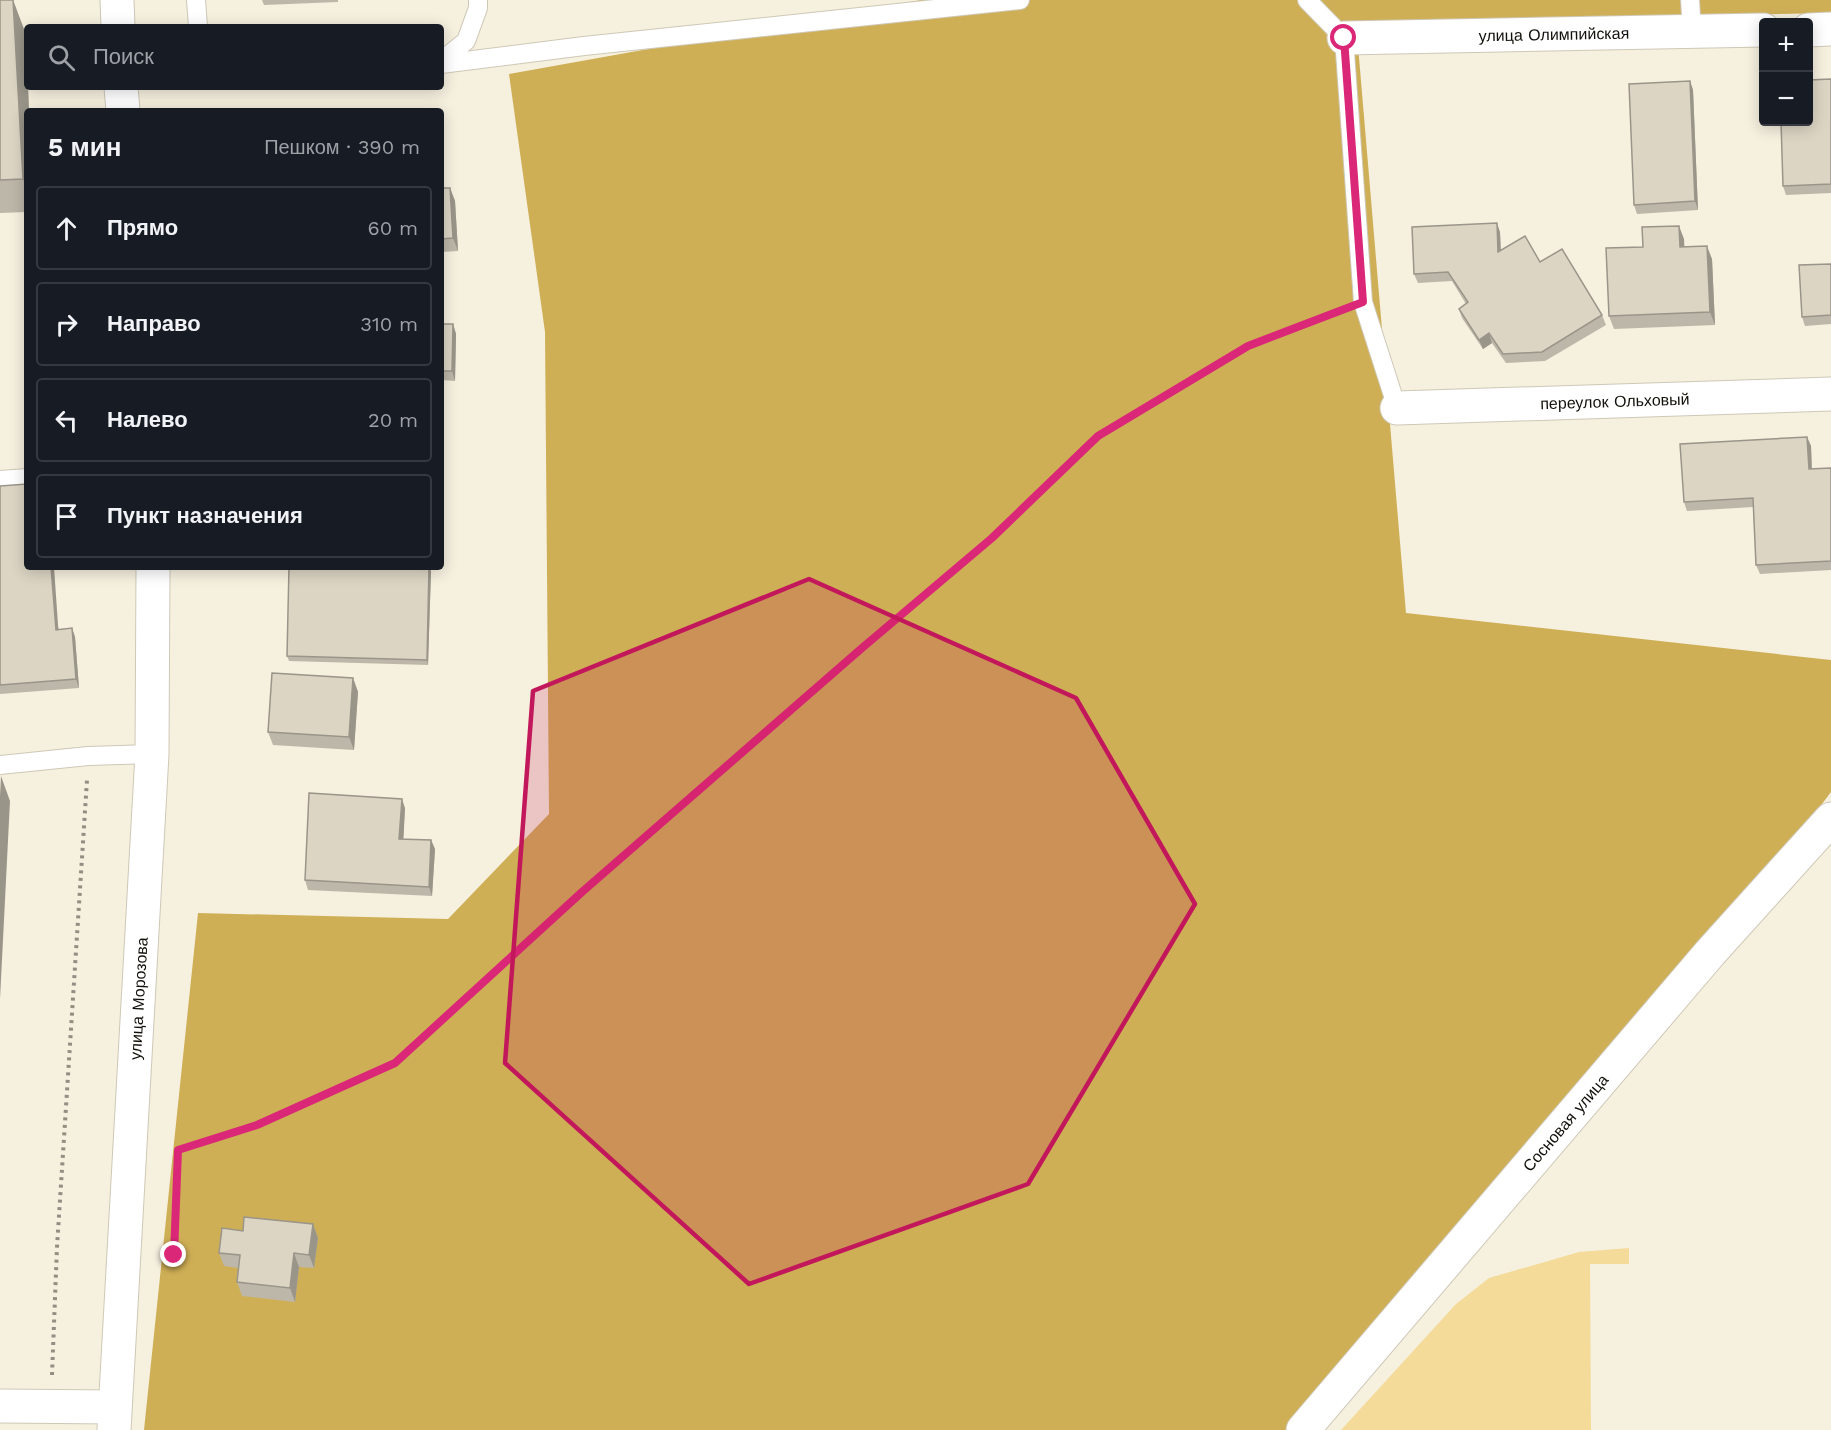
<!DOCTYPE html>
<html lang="ru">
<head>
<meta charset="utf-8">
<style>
	:root { --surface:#171b24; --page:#242831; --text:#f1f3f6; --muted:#9ea1a6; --line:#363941 }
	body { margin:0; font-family:"Work Sans",sans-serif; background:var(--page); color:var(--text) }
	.controls { position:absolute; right:18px; top:18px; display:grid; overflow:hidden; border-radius:6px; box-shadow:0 3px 15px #0003 }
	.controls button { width:54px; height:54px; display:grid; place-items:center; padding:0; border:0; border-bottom:2px solid var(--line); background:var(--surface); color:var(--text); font:30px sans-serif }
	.stop { position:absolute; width:18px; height:18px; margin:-14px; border:4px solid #db2777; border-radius:50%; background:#fff }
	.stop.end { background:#db2777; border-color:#fff; box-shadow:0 2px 6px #0008 }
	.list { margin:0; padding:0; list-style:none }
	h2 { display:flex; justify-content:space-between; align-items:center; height:78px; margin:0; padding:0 24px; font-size:26px }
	h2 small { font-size:20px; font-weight:400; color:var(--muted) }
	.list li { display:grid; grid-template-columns:39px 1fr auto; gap:18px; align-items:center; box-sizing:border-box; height:84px; margin:0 12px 12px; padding:0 12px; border:2px solid var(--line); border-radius:6px }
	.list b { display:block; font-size:22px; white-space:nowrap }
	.list em { font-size:20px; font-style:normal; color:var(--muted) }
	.icon { flex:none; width:33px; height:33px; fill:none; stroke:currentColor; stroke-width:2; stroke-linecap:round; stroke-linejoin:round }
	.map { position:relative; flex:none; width:1831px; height:1430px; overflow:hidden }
	.search { position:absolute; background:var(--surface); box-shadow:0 3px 15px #0003; left:24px; top:24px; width:420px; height:66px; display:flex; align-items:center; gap:15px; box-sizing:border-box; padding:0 21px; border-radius:6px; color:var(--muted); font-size:22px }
	.panel { position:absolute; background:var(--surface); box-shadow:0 3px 15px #0003; left:24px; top:108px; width:420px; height:462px; border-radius:6px }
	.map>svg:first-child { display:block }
	.green { fill:#f4db9a }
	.forest { fill:#cfaf56 }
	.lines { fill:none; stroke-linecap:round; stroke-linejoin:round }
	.service-casing { stroke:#cec8b7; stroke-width:20 }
	.minor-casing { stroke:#cec8b7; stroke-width:35 }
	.tertiary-casing { stroke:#cec8b7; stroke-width:35 }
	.path { stroke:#928e82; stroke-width:4; stroke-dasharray:3 4.5; stroke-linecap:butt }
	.service { stroke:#fff; stroke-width:18 }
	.minor { stroke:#fff; stroke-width:33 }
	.tertiary { stroke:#fff; stroke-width:33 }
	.wall { fill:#bdb7a9 }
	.shaded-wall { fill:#9a9589 }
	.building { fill:#dcd5c4; stroke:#9a9589; stroke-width:1.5 }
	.route { stroke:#db2777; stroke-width:8 }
	.marked { fill:#c2185b; fill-opacity:0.2; stroke:#c2185b; stroke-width:4.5; stroke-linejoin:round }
	.labels { text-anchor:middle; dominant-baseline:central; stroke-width:5; stroke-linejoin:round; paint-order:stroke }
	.street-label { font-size:16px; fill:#12100a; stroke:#fffdfa }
</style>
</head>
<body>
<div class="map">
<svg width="1831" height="1430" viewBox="0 0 1831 1430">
	<rect width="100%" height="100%" fill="#f6f0df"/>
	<path class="green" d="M1629 1248V1264H1590L1591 1430H1341L1456 1304 1489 1278 1579 1252Z"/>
	<path class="forest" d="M921 0H1831V13L1356 22 1406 613 1831 660V792L1710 953 1303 1430H144L198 913 448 919 549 814 545 332 509 74Z"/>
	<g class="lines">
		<g class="service-casing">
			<path id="service" d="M196 0 198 27
				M1307 0 1344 38 1363 302 1397 408
				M1690 0 1692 32
				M441 61 466 41 478 8V0
				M441 64 584 46 1020 0
				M0 480 27 478
				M0 765 88 756 152 754"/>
		</g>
		<g class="minor-casing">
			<g id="minor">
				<path d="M1808 30 1831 29"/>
				<path id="s1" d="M1344 38 1764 30"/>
				<path id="s2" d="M1397 408 1831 394"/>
				<path d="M0 1406 115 1407"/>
				<path id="s3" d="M1303 1430 1710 953 1831 819"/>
			</g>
		</g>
		<g class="tertiary-casing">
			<g id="tertiary">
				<path d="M117 0 118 27"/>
				<path d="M121 87 123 111"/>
				<path id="s4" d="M114 1430 152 754 153 567"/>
			</g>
		</g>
		<path class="path" d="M174 1255 178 1150 257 1125 395 1063 582 892 992 538 1098 436 1248 346 1340 311
			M52 1375 57 1247 87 780"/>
		<use href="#service" class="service"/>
		<use href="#minor" class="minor"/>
		<use href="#tertiary" class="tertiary"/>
	</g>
	<path class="wall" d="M0 0H13L25 32 27 87H28L29 111H27V212L0 213Z
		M262 0H338V2L264 5Z
		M1831 79V193L1786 195 1783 186Z
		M1690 81 1693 90 1698 210 1637 214 1634 205Z
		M441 188H450L455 201 458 251 441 252Z
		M1500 232 1501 251 1540 262 1602 315 1606 325 1545 361 1506 363 1492 343 1483 349 1462 318 1459 309 1466 304 1452 281 1418 283 1414 274Z
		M1684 239V247L1712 259 1715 325 1614 329 1609 316 1643 247Z
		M1831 264V324L1805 326 1802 317Z
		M441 324H453L456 334 455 381 441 380Z
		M1807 437 1811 446 1812 469 1831 468V570L1760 574 1756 565 1753 507 1687 511 1684 502Z
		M0 486 59 629 72 628 75 637 79 688 0 694Z
		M429 567 431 571 428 665 289 661 287 656Z
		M353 678 358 692 354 750 273 745 268 732Z
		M405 808 403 839 431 840 435 849 432 896 308 890 305 880Z
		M313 1224 318 1238 314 1268 299 1267 295 1302 242 1296 237 1282 238 1268 224 1266 219 1253 243 1231Z"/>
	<path class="shaded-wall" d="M13 0 25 32 27 87H28L29 111H27V190L23 179Z
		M1690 81 1693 90 1698 210 1695 201Z
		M450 188 455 201 458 251 453 238Z
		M1497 223 1500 232 1501 261 1498 252Z
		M1679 226 1684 239 1685 260 1680 247Z
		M1707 246 1712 259 1715 325 1710 312Z
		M453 324 456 334 455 381 452 371Z
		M1489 333 1492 343 1483 349 1479 340Z
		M1807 437 1811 446 1812 479 1809 469Z
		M51 567H54L59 639 56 630Z
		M429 567 431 571 428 665 427 660Z
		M72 628 75 637 79 688 76 679Z
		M353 678 358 692 354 750 349 737Z
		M1 776 10 801 0 999V796Z
		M402 799 405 808 403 848 399 839Z
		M431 840 435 849 432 896 429 887Z
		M313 1224 318 1238 314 1268 309 1255Z
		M294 1253 299 1267 295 1302 290 1288Z"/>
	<path class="building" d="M0 0H13L23 179 0 180Z
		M1831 79V184L1783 186 1781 122H1809V80Z
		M1690 81 1695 201 1634 205 1629 84Z
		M441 188H450L453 238 441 239Z
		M1497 223 1498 252 1525 236 1540 262 1562 249 1602 315 1542 352 1503 354 1489 333 1479 340 1459 309 1468 302 1448 272 1414 274 1412 227Z
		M1679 226 1680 247 1707 246 1710 312 1609 316 1606 248 1643 247 1642 227Z
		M1831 264V315L1802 317 1799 265Z
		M441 324H453L452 371H441Z
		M1807 437 1809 469 1831 468V561L1756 565 1753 498 1684 502 1680 444Z
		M27 484V567H51L56 630 72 628 76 679 0 685V486Z
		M289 567H429L427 660 287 656Z
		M272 673 353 678 349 737 268 732Z
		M309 793 402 799 399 839 431 840 429 887 305 880Z
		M244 1217 313 1224 309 1255 294 1253 290 1288 237 1282 240 1255 219 1253 222 1228 243 1231Z"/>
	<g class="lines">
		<path class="route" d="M174 1255 178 1150 257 1125 395 1063 582 892 862 648 992 538 1098 436 1248 346 1363 302 1344 38"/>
	</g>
	<path class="marked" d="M809 579 1076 698 1195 904 1028 1184 749 1284 505 1063 533 691Z"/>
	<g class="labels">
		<g class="street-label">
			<text stroke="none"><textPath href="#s1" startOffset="210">улица Олимпийская</textPath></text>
			<text stroke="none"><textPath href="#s2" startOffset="218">переулок Ольховый</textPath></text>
			<text stroke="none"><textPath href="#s4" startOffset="432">улица Морозова</textPath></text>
			<text stroke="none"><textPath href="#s3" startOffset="404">Сосновая улица</textPath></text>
		</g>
	</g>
</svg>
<div class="controls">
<button>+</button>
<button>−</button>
</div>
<div class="stop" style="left:1344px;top:38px"></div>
<div class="stop end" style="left:174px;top:1255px"></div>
<div class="search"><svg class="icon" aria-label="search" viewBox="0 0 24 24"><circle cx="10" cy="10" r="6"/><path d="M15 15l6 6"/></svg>Поиск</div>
<section class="panel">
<h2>5 мин<small>Пешком · 390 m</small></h2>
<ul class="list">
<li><svg class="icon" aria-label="ahead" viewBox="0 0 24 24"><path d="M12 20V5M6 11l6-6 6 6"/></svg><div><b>Прямо</b></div><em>60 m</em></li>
<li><svg class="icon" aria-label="right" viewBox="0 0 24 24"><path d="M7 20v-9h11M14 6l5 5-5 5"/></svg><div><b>Направо</b></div><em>310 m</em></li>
<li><svg class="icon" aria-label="left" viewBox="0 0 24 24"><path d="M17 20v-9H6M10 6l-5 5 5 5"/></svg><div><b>Налево</b></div><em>20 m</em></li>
<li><svg class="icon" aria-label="arrive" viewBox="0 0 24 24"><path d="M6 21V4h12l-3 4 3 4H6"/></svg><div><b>Пункт назначения</b></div></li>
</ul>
</section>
</div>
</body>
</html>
